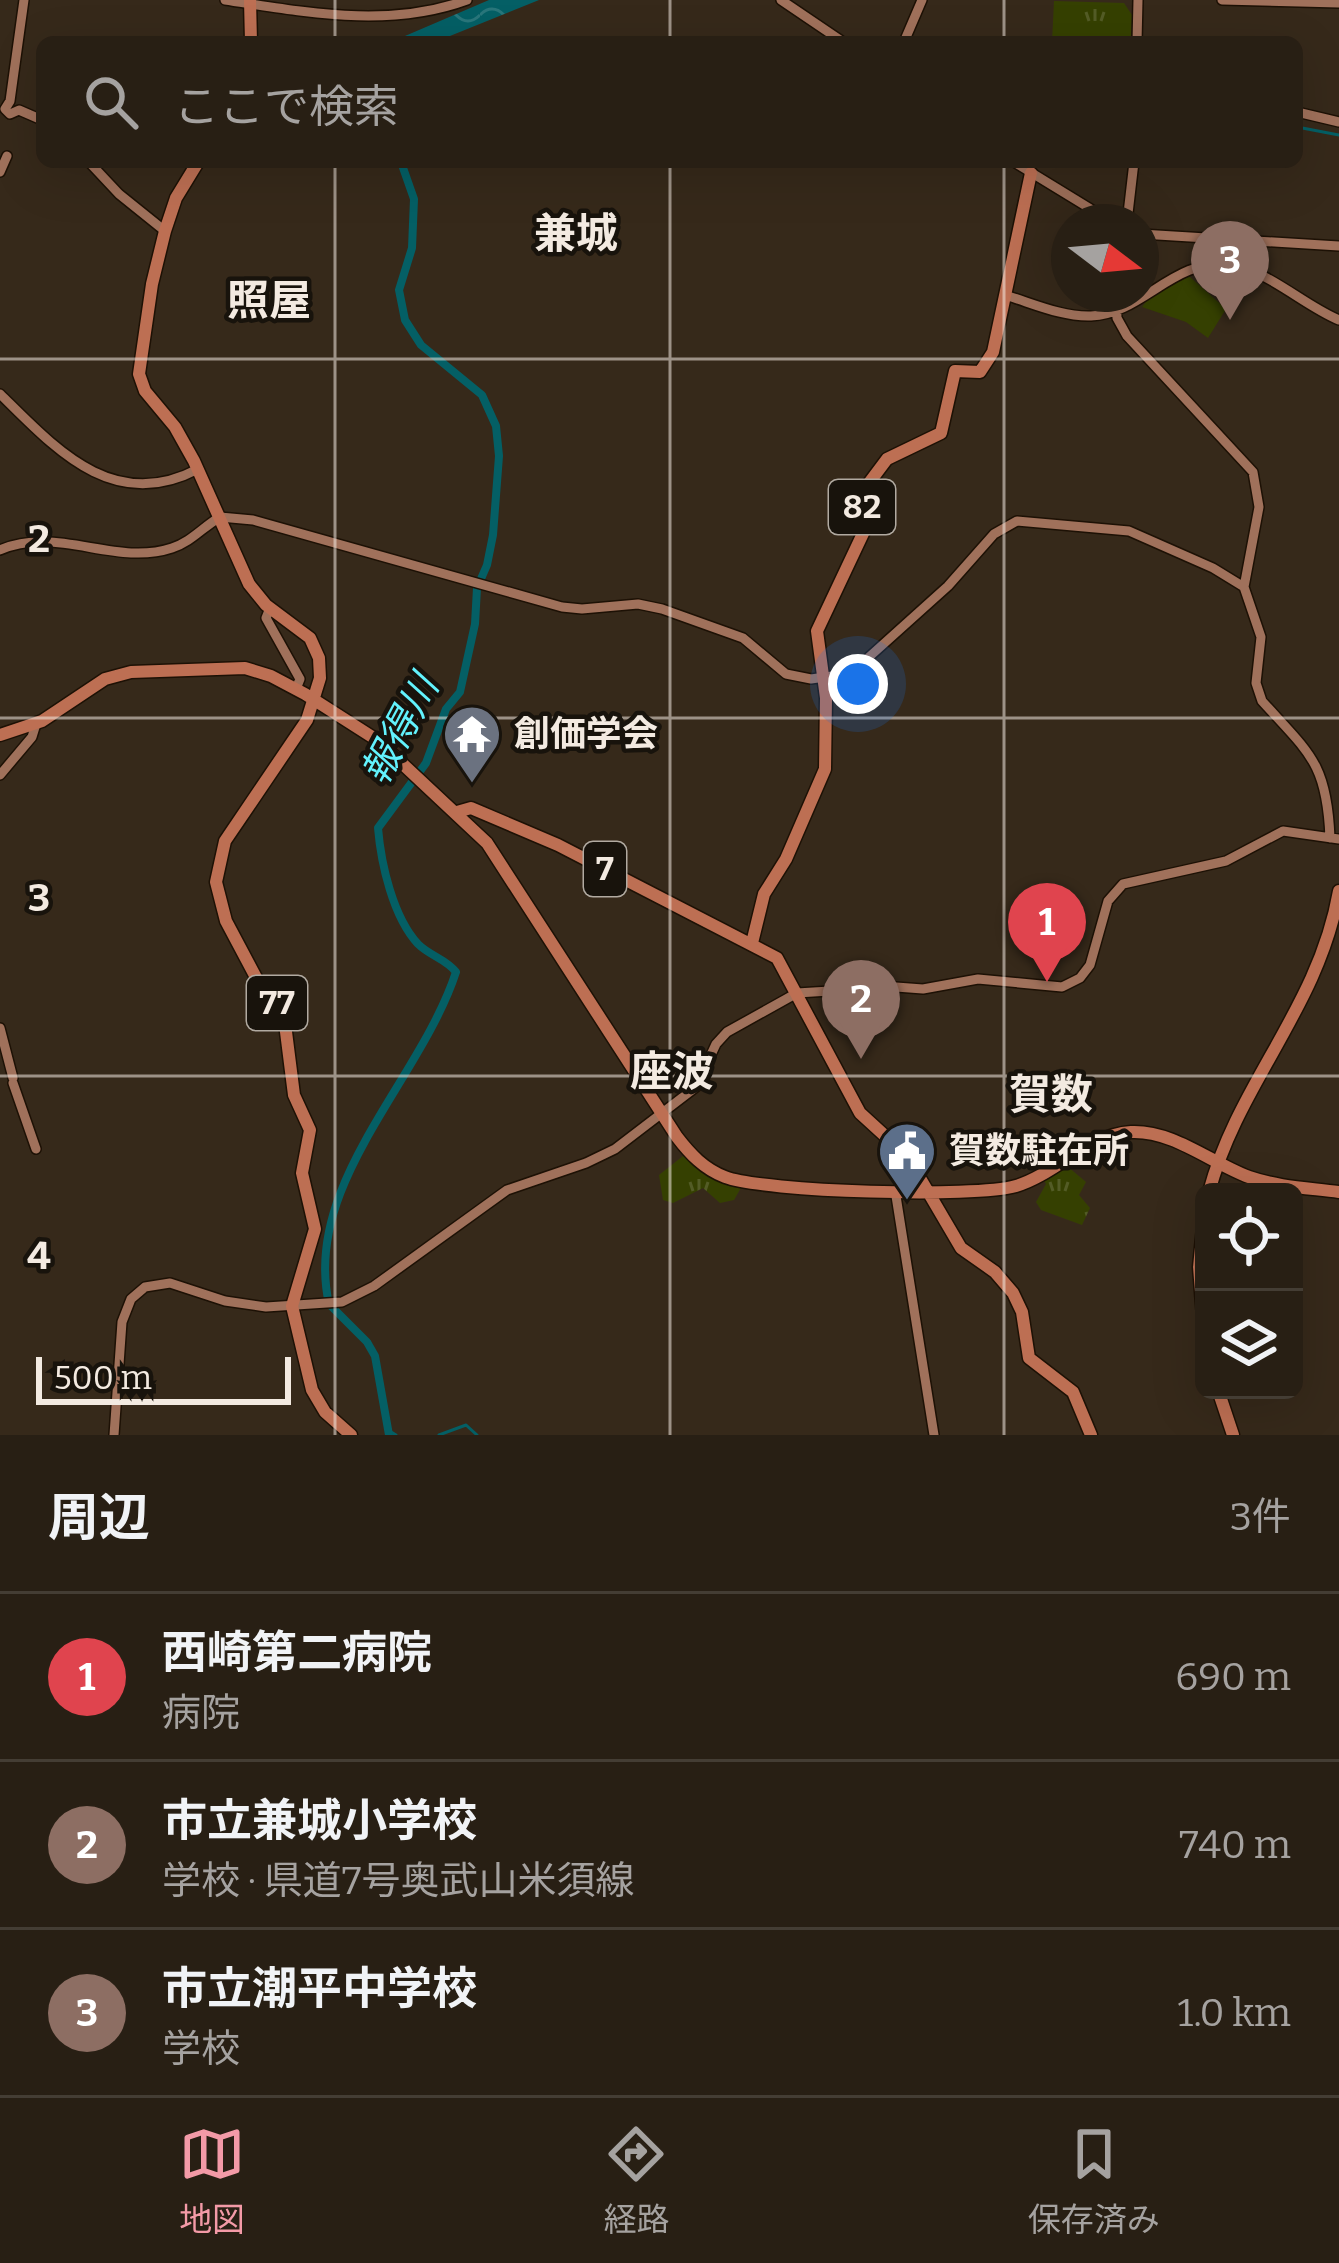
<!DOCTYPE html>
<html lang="ja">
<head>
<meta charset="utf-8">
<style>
	:root { --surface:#281f14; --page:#30271d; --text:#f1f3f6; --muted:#a5a2a0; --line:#443d34; --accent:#f39aa7 }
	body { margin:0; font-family:Bitter,"Noto Sans JP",serif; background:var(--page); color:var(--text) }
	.controls { position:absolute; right:36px; bottom:36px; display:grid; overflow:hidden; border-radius:18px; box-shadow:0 12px 48px #0002 }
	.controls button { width:108px; height:108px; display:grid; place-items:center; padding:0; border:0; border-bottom:3px solid var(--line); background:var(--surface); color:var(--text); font:60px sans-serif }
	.compass { position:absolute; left:1051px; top:204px; width:108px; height:108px; border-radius:50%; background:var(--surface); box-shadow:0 12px 48px #0002; rotate:106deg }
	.scale { position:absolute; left:36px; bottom:30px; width:255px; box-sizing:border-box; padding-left:12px; border:6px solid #f3eae1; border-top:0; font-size:33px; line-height:42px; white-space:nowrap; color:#f3eae1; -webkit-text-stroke:9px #18130c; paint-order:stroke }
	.you { position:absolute; left:858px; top:684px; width:42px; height:42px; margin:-30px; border:9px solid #fff; border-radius:50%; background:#1a73e8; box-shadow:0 0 0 18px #1a73e833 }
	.badge { display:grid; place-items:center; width:78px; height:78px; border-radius:50%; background:var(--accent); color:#fff; font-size:39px; font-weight:700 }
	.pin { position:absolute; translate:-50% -99px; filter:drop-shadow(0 3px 6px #0008) }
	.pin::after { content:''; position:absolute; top:63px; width:42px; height:36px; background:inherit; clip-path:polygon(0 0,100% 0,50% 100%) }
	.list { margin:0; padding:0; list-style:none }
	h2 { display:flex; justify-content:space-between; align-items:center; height:156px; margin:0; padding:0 48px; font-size:51px }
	h2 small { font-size:39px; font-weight:400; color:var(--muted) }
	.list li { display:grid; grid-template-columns:78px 1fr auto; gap:36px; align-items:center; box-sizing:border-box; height:168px; padding:0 48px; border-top:3px solid var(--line) }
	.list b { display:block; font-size:45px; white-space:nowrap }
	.list p { margin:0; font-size:39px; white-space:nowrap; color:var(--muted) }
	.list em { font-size:39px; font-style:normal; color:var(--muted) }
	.icon { flex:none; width:66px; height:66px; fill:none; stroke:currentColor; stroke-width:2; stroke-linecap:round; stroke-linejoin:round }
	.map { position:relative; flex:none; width:1339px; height:1435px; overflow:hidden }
	.search { position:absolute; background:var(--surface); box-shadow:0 12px 48px #0002; left:36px; right:36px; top:36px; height:132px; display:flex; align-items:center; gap:30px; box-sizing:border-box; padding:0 42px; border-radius:18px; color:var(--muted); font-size:45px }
	.sheet { height:660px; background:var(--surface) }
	nav { display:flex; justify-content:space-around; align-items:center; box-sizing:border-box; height:168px; border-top:3px solid var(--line); background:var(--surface); font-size:33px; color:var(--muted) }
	nav a { display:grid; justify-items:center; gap:6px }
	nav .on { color:var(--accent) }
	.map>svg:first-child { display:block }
	.grass { fill:url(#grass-tufts) }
	.pitch { fill:#354001 }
	.water { fill:url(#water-waves) }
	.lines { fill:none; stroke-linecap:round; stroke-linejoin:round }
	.stream { stroke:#045f65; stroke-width:3 }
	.river { stroke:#045f65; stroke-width:8 }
	.secondary-casing { stroke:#1d1105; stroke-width:12 }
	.primary-casing { stroke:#1d1105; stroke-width:15 }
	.secondary { stroke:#a0715b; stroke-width:9 }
	.primary { stroke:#bd6f53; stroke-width:12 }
	.grid { fill:none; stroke:#f3eae1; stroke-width:3; stroke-opacity:0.55 }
	.labels { text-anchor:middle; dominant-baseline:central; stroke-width:9; stroke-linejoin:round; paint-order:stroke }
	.shield { fill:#18130c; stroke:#b1aaa1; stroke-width:3 }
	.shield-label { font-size:33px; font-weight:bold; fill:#f3eae1 }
	.poi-label { font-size:36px; font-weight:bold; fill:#f3eae1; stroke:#18130c; text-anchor:start }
	.water-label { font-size:39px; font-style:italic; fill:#62f2fd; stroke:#18130c }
	.quarter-label { font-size:42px; font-weight:bold; fill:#f3eae1; stroke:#18130c }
	.grid-label { font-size:39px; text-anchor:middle; font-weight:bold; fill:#f3eae1; stroke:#18130c; stroke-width:9; stroke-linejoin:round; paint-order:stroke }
</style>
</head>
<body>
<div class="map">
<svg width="1339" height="1435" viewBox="0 0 1339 1435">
	<defs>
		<pattern id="grass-tufts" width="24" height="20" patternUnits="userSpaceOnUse" patternTransform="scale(3)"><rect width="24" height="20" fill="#354001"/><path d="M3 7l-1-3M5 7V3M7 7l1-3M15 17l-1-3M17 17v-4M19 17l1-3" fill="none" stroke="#535c26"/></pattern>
		<pattern id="water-waves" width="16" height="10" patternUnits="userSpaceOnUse" patternTransform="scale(3)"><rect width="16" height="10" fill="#045f65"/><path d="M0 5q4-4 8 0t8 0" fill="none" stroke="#29767b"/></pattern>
	</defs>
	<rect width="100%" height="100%" fill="#36291a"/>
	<path class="grass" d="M1054 1 1124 3 1132 15 1131 42H1052Z
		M683 1156 708 1177 742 1186 734 1200 720 1203 703 1188 673 1203 663 1200 659 1175Z
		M1067 1166 1086 1182 1079 1195 1090 1208 1082 1225 1041 1210 1036 1202 1046 1184 1043 1179Z"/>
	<path class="pitch" d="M1189 276 1226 309 1208 338 1186 322 1142 307 1148 299Z"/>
	<path class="water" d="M489 0H539L435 42H391Z"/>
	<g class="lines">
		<path class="stream" d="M1297 127 1339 135
			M388 1430 396 1435
			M439 1435 466 1425 477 1435"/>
		<path class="river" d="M389 1435 375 1356 367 1342 329 1304C302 1184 420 1082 456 972 446 959 430 956 418 944 393 917 381 864 378 828L426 763 446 709 460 692 475 624 477 588 487 565 493 535 499 456 496 426 482 395 421 345 405 320 399 290 412 248 414 199 401 162"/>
		<g class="secondary-casing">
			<path id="secondary" d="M24 0 10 101 5 109 10 114 19 110 42 120
				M225 0C305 12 388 29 467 0
				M781 0 843 42
				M1222 0 1339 3
				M904 42 922 0
				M1137 42 1138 0
				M1297 112 1339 122
				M89 162 119 194 165 231
				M1014 162 1112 222
				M0 172 7 156
				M1127 222 1134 162
				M1141 234 1339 246
				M1116 294 1117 318 1127 336 1253 472 1259 507 1244 587 1261 637 1256 683 1262 701C1310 754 1327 763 1330 838
				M1008 296C1034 304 1063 317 1091 316 1143 314 1174 257 1230 265 1268 270 1303 305 1339 320
				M0 394C55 448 113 514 198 469
				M0 550C57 525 115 567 172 548 191 542 203 527 220 517L253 520 562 607 582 609 638 604 662 609 743 638 786 674 811 679 839 675 859 666 948 586 994 534 1017 521 1129 531 1213 568 1244 587
				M270 608 266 618 300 679 296 689
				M0 775 32 737 36 724
				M0 1028 13 1078
				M13 1083 36 1149
				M914 1166 908 1170 896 1196 934 1435
				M114 1435 122 1322 131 1299 145 1287 170 1283 225 1301 266 1307 342 1302 374 1286 507 1190 586 1163 615 1149 696 1087 716 1044 727 1032 797 993 896 987 923 989 978 979 1062 987 1080 978 1090 965 1108 901 1123 884 1226 861 1283 831 1339 839"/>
		</g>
		<g class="primary-casing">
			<path id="primary" d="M250 0 251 42
				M198 162 176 198 165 231 152 284 139 374 145 391 175 427 194 461 249 584 266 605 310 638 319 658 320 678 307 720 225 841 216 882 226 921 260 985 284 1016 294 1095 310 1130 302 1173 315 1229 292 1306 312 1390 325 1412 351 1435
				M0 735 42 721 105 679 131 672 245 668 271 676 305 694 377 740 487 843 677 1137C690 1154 704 1169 725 1177 764 1192 976 1198 1016 1186 1056 1174 1087 1135 1131 1132 1173 1130 1211 1163 1249 1177 1278 1187 1309 1188 1339 1192
				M457 812 471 808 558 845 777 958 860 1113 907 1156 961 1248 995 1272 1013 1293 1022 1312 1029 1358 1073 1392 1091 1435
				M752 943 764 894 786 859 825 769 826 698 817 631 867 525 860 495 887 459 941 433 955 371 980 372 993 352 1031 173
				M1209 1192C1238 1083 1319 1007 1339 891
				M1204 1218 1199 1267 1204 1329
				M1218 1390 1233 1435"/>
		</g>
		<use href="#secondary" class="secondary"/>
		<use href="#primary" class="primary"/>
	</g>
	<path class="grid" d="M335 0V42M670 0V42M1004 0V42M335 162V1435M670 162V1435M1004 162V1435M0 359H1339M0 718H1339M0 1076H1339"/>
	<defs>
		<g id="temple-pin" transform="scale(3)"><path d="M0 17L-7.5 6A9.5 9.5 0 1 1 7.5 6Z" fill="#6b7280" stroke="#18130c"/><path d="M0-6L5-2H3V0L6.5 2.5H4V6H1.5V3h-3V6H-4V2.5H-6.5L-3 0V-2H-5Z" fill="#fff"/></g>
		<g id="civic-pin" transform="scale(3)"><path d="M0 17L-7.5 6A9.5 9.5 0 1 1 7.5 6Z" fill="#5c6f8a" stroke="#18130c"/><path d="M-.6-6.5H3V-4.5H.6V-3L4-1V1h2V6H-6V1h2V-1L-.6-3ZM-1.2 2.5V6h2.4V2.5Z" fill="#fff"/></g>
	</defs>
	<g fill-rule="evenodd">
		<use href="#temple-pin" x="472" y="734"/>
		<use href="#civic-pin" x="907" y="1151"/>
	</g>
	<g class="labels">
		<g class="shield">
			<rect x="829" y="480" width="66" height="54" rx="9"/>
			<rect x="584" y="842" width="42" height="54" rx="9"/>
			<rect x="247" y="976" width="60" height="54" rx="9"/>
		</g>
		<g class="shield-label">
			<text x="862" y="507">82</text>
			<text x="605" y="869">7</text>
			<text x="277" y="1003">77</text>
		</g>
		<g class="poi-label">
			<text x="514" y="734">創価学会</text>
			<text x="949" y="1151">賀数駐在所</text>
		</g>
		<g class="water-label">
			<text transform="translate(400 730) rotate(-62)">報得川</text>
		</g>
		<g class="quarter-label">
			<text x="576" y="234">兼城</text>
			<text x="269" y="301">照屋</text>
			<text x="672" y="1072">座波</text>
			<text x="1051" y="1095">賀数</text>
		</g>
	</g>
	<g class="grid-label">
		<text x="39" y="552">2</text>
		<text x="39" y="911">3</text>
		<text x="39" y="1269">4</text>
	</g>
</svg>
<div class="controls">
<button><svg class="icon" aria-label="locate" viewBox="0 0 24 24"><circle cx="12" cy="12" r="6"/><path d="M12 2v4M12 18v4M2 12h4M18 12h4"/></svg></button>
<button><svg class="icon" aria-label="layers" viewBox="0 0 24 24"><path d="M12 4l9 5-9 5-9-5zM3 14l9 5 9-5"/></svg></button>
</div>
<svg class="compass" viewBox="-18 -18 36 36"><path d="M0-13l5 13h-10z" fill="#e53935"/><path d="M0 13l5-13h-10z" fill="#a5a2a0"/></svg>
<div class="scale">500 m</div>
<div class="you"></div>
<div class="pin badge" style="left:1047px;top:982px;background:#e0444e">1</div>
<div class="pin badge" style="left:861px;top:1059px;background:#8d6e63">2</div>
<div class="pin badge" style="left:1230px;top:320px;background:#8d6e63">3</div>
<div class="search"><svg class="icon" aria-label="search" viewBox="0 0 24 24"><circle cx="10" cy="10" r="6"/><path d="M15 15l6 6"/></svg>ここで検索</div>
</div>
<section class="sheet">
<h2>周辺<small>3件</small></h2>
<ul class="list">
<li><span class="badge" style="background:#e0444e">1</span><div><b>西崎第二病院</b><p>病院</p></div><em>690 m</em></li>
<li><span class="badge" style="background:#8d6e63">2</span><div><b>市立兼城小学校</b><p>学校 · 県道7号奥武山米須線</p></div><em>740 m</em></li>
<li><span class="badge" style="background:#8d6e63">3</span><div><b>市立潮平中学校</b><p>学校</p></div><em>1.0 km</em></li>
</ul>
</section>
<nav>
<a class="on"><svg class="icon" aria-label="map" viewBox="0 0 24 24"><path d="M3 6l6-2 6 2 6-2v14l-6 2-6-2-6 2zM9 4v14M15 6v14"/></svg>地図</a>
<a><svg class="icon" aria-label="directions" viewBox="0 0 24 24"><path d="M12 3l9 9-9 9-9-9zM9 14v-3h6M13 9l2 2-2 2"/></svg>経路</a>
<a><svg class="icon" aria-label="saved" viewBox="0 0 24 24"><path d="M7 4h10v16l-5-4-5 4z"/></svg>保存済み</a>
</nav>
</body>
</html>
